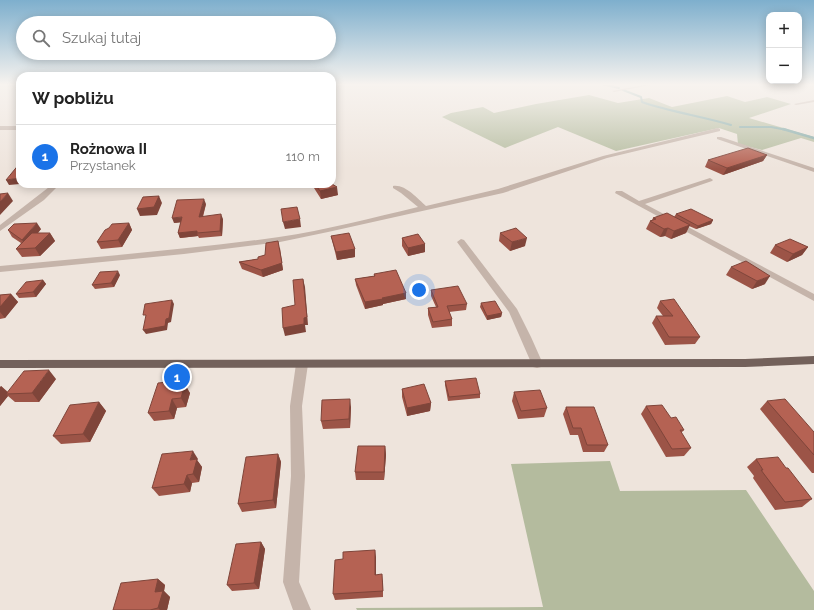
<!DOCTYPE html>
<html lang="pl">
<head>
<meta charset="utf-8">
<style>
	:root { --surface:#fff; --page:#f6f6f6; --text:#222; --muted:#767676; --line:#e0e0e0; --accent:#1a73e8 }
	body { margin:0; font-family:Raleway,sans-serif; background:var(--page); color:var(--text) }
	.controls { position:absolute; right:12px; top:12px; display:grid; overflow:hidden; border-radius:8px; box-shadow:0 2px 10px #0003 }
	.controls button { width:36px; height:36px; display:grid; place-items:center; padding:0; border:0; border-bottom:1px solid var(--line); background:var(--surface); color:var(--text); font:20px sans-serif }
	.you { position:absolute; left:419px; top:290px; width:14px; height:14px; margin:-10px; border:3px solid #fff; border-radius:50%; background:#1a73e8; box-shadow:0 0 0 6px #1a73e833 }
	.badge { display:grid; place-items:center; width:26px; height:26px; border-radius:50%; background:var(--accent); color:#fff; font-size:13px; font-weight:700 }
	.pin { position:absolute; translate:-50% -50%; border:2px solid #fff; box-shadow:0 1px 4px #0006 }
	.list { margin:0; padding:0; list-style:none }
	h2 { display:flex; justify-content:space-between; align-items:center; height:52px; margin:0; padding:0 16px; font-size:17px }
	h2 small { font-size:13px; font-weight:400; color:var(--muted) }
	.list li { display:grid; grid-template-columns:26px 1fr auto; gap:12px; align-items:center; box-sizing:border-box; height:64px; padding:0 16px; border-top:1px solid var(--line) }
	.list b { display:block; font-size:15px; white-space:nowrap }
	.list p { margin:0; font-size:13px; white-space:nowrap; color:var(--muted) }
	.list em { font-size:13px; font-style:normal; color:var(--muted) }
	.icon { flex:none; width:22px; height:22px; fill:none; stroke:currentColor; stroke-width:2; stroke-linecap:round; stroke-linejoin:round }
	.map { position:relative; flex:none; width:814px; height:610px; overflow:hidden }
	.search { position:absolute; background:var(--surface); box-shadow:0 2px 10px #0003; left:16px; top:16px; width:320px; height:44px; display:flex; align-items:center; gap:10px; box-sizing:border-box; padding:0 14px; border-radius:22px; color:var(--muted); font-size:15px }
	.panel { position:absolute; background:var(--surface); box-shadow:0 2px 10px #0003; left:16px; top:72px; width:320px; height:116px; border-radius:12px }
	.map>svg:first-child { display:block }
	.green { fill:#b4bb9e }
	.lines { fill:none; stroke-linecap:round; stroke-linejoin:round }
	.stream-far1 { stroke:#7fa7a5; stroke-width:2 }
	.stream { stroke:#7fa7a5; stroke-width:2.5 }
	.minor { fill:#c5b4aa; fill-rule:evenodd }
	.major { fill:#73615b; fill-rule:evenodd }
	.wall { fill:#9c5447 }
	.shaded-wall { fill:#7f453a }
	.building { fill:#b56253; stroke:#7f453a }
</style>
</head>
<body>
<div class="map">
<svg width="814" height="610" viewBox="0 0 814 610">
	<rect width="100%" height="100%" fill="#eee4dc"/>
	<path class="green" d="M589 95 618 103 649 98 672 107 727 96 745 102 767 97 791 104 749 118 814 137V142L801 138 762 150 738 144 737 134 719 128 616 151 558 127 505 148 442 117 451 113 483 107 494 113 536 104Z
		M610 461 620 491 746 490 814 591V610H357L356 608 543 607 511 464Z"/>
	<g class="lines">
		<path class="stream-far1" d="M602 84 619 88
			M623 90 641 97 642 102C671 112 701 116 731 125
			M740 127H771L787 130"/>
		<path class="stream" d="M783 129 814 138"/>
		<path class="minor" d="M649 84H656L614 92 612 91Z
			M814 100V102L796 105 794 104Z
			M0 126H20V130H0Z
			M718 128 720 129V131L607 158 503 193 328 232 280 242 184 254 0 272V266C93 257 187 250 279 237 326 230 372 218 418 207L401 193 393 188V186C405 184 417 198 426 206L498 189 603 156Z
			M717 137H721L814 168V172L717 139Z
			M710 178 713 180 712 181 645 204 814 294V301L615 193 616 191H622L639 201Z
			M53 184H60L44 200 0 231V225Z
			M461 239 464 240 517 309 531 337 543 364 541 367 537 368 533 367 509 312 457 242Z
			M302 360 306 361 308 364 302 406 305 476 299 582 311 610H293L283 582 291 476 290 406 296 364 298 361Z"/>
		<path class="major" d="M814 356V364L745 367 0 368V360L745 359Z"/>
	</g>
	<path class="wall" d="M767 155 763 161 723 175 705 167 708 160Z
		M313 184H332L338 195 321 199 314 188Z
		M206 204 203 217 223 219 222 236 199 238 198 236 180 238 178 233 181 222 174 223Z
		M676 214 713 220 711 224 696 229 689 226 686 233 671 239 665 236 660 237 646 229 650 221 652 220 653 218 674 217Z
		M129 223 132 230 122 247 101 249 97 242Z
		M41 229 38 233H50L55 241 40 256 22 257 16 249 21 243 12 237 8 230Z
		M500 233 525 246 510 251 499 241Z
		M331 236 355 249V257L337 260Z
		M402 238 425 244V252L408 256 402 246Z
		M775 245 808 247 802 255 787 262 770 253Z
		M280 248 283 270 263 277 242 269 239 262 258 259Z
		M731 267 765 284 752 289 726 275Z
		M374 274 406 293V299L383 304V305L365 309 356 285 355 279 374 276Z
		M120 275 114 287 95 289 92 285Z
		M43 280 46 284 36 297 19 298 16 294Z
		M431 290 467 304 466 310 449 312 452 319V326L432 328 428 315V308L436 307 431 296Z
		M11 294 18 302 5 318 0 319V295Z
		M660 301 700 337 695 344 665 345 652 323 656 316H663L657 308Z
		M481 303 502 313 501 317 487 320 480 307Z
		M56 379 39 402H15L8 396 0 406 1 386 8 392Z
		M178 381 180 385 190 393 186 407 177 408 174 419 154 421 148 413Z
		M445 381 480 394V398L448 401 445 385Z
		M402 389 431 403 430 411 407 416 402 397Z
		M514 392 547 408 544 417 518 419 512 401Z
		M767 401 814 432V473H812L760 409Z
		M99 402 106 411 90 442 61 444 53 436Z
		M646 406 671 418 684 430 681 433 691 448 684 456 666 457 641 414Z
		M351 407 350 428 323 429 321 421Z
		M566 407 608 445 604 452H583L578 435H570L563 414Z
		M385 446 386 455 384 480H356L355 472Z
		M278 454 281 462 276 508 242 512 238 504Z
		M198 459 197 460 202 467 199 482 192 483 190 492 159 496 152 488Z
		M756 459 786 468 812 499 802 507 775 510 753 478 754 476 747 467Z
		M261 542 265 549 259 589 232 591 227 585Z
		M376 557V575L383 581V597L335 600 333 594Z
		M158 579 165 585 164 591 170 597 167 610H113Z"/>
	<path class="shaded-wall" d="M767 155 763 161 723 175 727 168Z
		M20 178V184L9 185 6 180Z
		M337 187 338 195 321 199 320 191Z
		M8 193 13 201 0 215V202Z
		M159 196 162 203 157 215 140 216 137 209Z
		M204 199 206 204 201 222 199 217Z
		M221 214 223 219 222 236 220 231Z
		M182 217 184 222 174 223 172 218Z
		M300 219 301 227 285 229 283 222Z
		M713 220 711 224 696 229 698 226Z
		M37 223 41 229 26 247 22 240Z
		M129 223 132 230 122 247 118 240Z
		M690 225 686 233 671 239 674 231Z
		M668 228 665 236 660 237 664 229Z
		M197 231V233L198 236 180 238 178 233Z
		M50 233 55 241 40 256 35 248Z
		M527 238 525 246 510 251 512 242Z
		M278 241 283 270 263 277 261 270Z
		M425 244V252L408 256V248Z
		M808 247 802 255 787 262 793 254Z
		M355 249V257L337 260 336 252Z
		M118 271 120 275 114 287 111 283Z
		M770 276 765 284 752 289 757 281Z
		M303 279 305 287 308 325H305L306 332 285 336 283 328 304 318Z
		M43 280 46 284 36 297 33 292Z
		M406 293V299L383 304V305L365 309V302L382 298Z
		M11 294 18 302 5 318 0 312V307Z
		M172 300 174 304 171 322 168 323 167 330 146 334 143 330 166 319Z
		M502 313 501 317 487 320V316Z
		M49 370 56 379 39 402 32 393Z
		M178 381 182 389 176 385Z
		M185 384 190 393 186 407 181 398Z
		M1 386 9 394H6L8 396 0 406V387Z
		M172 399 177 408 174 419 169 411Z
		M350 399 351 407 350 428 349 419Z
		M99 402 106 411 90 442 83 434Z
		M431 403 430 411 407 416V408Z
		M385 446 386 455 384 480V472Z
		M193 451 198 459 197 460 202 467 199 482 193 474 190 460Z
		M278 454 281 462 276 508 273 500Z
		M187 475 192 483 190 492 184 484Z
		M261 542 265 549 259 589 254 583Z
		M375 550 376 557V581L375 575Z
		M158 579 165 585 164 591 170 597 167 610H160L158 608 155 592Z"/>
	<path class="building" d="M748 148 767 155 727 168 708 160Z
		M20 163V178L6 180Z
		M315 184H332L337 187 320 191Z
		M8 193 0 202V194Z
		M159 196 154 207 137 209 143 197Z
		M204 199 199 217 221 214 220 231 197 233V231L178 233 182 217 172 218 177 200Z
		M297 207 300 219 283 222 281 209Z
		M691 209 713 220 698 226 676 214Z
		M667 213 690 225 674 231 668 228 664 229 650 221 656 219 653 218Z
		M37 223 22 240 8 230 14 224Z
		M129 223 118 240 97 242 105 230 109 228 112 224Z
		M516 228 527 238 512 242 500 233Z
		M32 233H50L35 248 16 249Z
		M349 233 355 249 336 252 331 236Z
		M418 234 425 244 408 248 402 238Z
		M790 239 808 247 793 254 775 245Z
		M278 241 282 263 261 270 239 262 258 259V257L265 255 266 243Z
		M746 261 770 276 757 281 731 267Z
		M396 270 406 293 382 298 383 299 365 302 355 279 375 276 374 274Z
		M118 271 111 283 92 285 100 272Z
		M303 279 307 317 304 318V324L283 328 282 308 295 305 293 280Z
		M43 280 33 292 16 294 26 282Z
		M458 286 467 304 447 306 452 319 433 322 428 308 438 307 431 290Z
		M11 294 0 307V295Z
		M674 299 700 337H669L656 316H673L660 301Z
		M172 300 169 318 166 319 165 326 143 330 146 315H143L145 304Z
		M495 301 502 313 487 316 481 303Z
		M49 370 32 393 6 394 24 371Z
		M476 378 480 394 449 397 445 381Z
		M178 381 176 385 185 384 181 398 172 399 169 411 148 413 158 383Z
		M424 384 431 403 407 408 402 389Z
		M540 390 547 408 521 411 514 392Z
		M350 399 349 419 321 421 322 400Z
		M785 399 814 432V455L767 401Z
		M99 402 83 434 53 436 70 405Z
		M662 405 671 418 676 417 684 430H680L691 448 672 449 646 406Z
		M566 407H594L608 445H587L581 428H573Z
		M358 446H385L384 472H355Z
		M193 451 190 460 197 459 193 474 187 475 184 484 152 488 162 454Z
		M278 454 273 500 238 504 246 457Z
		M778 457 786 468H788L812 499 785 502 761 470H763L756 459Z
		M261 542 254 583 227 585 236 544Z
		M375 550V575L382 574 383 591 333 594 335 560 343 559V552Z
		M158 579 155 592 163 591 158 608 150 610H113L121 583Z"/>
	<linearGradient id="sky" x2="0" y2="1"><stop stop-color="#7eafcd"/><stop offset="0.5" stop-color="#f7f3ef"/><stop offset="1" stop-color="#f7f3ef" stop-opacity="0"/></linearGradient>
	<rect width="814" height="169" fill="url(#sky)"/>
</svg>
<div class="controls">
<button>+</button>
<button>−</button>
</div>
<div class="you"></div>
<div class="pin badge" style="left:177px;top:377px">1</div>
<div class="search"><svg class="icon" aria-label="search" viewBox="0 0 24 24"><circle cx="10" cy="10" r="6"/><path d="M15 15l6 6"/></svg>Szukaj tutaj</div>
<section class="panel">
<h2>W pobliżu<small></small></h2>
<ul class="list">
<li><span class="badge">1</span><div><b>Rożnowa II</b><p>Przystanek</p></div><em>110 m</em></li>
</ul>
</section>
</div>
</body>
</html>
